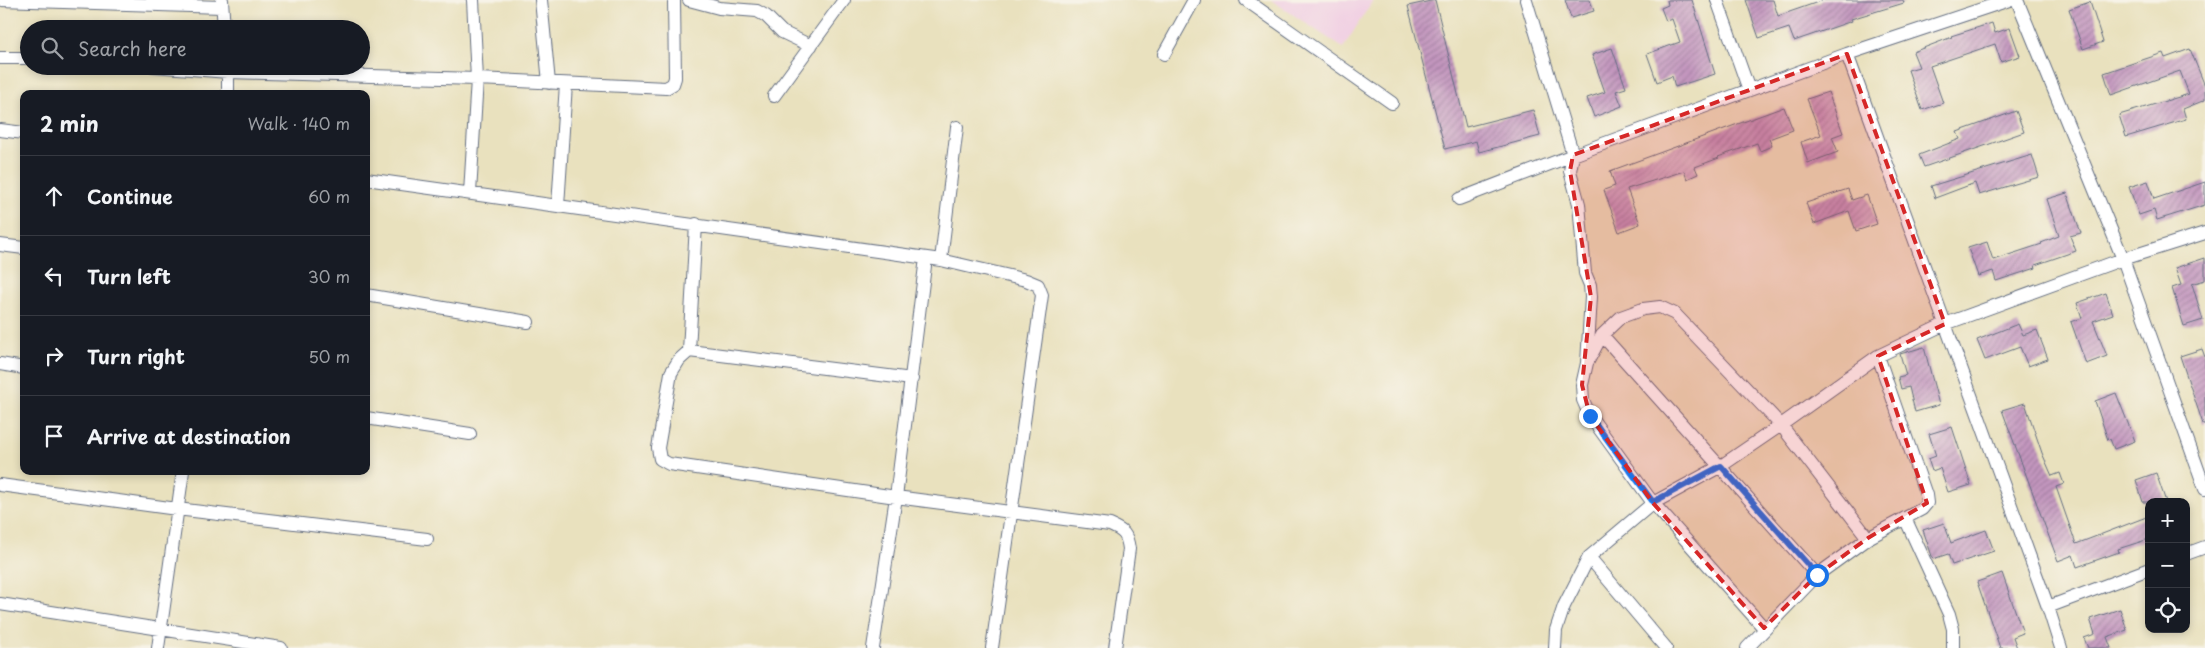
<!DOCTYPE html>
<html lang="en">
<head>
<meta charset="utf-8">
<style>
	:root { --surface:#171b24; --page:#20242c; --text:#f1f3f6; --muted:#9ea1a6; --line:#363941 }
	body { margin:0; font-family:"Playpen Sans",sans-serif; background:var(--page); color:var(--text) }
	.controls { position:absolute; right:15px; bottom:15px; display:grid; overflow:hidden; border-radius:10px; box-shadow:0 2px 8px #0003 }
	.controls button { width:45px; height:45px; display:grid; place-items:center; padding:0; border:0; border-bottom:1px solid var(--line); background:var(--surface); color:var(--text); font:25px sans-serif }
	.stop { position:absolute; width:15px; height:15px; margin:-11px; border:4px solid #1a73e8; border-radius:50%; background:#fff }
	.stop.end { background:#1a73e8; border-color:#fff; box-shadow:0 1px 5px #0008 }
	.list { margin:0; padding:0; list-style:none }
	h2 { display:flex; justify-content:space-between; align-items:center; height:65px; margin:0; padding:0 20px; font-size:21px }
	h2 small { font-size:16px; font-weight:400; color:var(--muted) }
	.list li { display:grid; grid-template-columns:32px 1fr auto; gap:15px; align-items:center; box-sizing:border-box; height:80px; padding:0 20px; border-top:1px solid var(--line) }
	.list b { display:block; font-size:19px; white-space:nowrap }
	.list em { font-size:16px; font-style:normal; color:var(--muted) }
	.icon { flex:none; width:28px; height:28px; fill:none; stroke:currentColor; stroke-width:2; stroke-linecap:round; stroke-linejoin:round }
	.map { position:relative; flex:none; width:2205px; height:648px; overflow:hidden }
	.search { position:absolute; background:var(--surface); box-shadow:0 2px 8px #0003; left:20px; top:20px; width:350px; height:55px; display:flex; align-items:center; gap:12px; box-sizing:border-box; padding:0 18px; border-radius:28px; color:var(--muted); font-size:19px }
	.panel { position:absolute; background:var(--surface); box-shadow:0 2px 8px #0003; left:20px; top:90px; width:350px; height:385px; border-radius:10px }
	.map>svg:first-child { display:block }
	.built { fill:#f1d0e3 }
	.building { fill:url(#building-hatch) }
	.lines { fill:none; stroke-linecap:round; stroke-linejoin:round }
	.minor-casing { stroke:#636d80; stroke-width:14 }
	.minor { stroke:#fff; stroke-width:12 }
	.route { stroke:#1a73e8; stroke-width:6 }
	.marked { fill:#d62828; fill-opacity:0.2; stroke:#d62828; stroke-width:4; stroke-dasharray:10 6; stroke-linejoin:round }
</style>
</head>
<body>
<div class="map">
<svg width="2205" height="648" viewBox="0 0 2205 648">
	<defs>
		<pattern id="building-hatch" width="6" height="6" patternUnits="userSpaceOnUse" patternTransform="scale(1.25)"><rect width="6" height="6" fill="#c396be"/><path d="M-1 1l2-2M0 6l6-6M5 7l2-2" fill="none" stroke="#9e7b9e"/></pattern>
	</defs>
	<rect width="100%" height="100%" fill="#f7f3e8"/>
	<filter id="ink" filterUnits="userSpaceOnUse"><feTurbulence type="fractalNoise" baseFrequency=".02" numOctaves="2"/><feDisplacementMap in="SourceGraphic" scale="10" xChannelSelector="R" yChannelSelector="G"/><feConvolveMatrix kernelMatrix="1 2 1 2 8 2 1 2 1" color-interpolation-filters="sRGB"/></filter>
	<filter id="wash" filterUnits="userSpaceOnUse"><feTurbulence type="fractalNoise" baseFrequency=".0096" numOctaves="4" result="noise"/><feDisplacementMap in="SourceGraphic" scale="20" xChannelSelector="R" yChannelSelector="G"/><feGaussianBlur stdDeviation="1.12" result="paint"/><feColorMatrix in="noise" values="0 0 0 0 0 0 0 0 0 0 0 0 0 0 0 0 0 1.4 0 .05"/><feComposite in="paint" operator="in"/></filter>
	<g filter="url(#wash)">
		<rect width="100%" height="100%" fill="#e9e1be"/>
		<path class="built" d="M1271 0H1373L1343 48Z"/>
		<g id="blocks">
			<path class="building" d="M1435 0 1466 127 1533 110 1540 136 1479 152 1476 141 1445 149 1408 6Z
				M1565 0H1590L1594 11 1571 18Z
				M1667 0H1692L1715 74 1675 87 1672 76 1657 82 1647 54 1680 42 1672 19 1666 21 1661 8 1668 5Z
				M1746 0H1773L1778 16 1824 0H1903L1904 3 1851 19 1852 21 1794 41 1789 28 1759 38Z
				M2090 2 2103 42 2083 49 2069 9Z
				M1992 23 1995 33 2010 28 2020 56 2001 62 1995 44 1930 66 1943 103 1922 110 1908 70 1919 67 1913 52 1952 37 1951 36Z
				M1612 48 1626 88 1616 91 1622 106 1594 117 1587 98 1605 92 1592 55Z
				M2190 49 2205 86V100L2183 109 2186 119 2126 137 2119 115 2189 94 2180 71 2111 95 2104 73 2163 53 2165 58Z
				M1828 92 1843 133 1832 137 1838 152 1808 163 1801 142 1821 135 1807 99Z
				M1784 107 1793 130 1769 139 1772 146 1760 151 1757 143 1718 157 1719 158 1695 167 1698 174 1687 179 1684 171 1627 189 1640 224 1619 232 1604 190 1615 186 1610 171Z
				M2016 111 2024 132 1924 167 1919 155 1960 139 1957 132Z
				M2032 155 2039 177 2015 184 1979 195 1975 183 1935 198 1931 186Z
				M2148 181 2154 199 2205 182V205L2157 220 2154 210 2139 215 2129 187Z
				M1848 189 1852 200 1867 195 1877 224 1856 231 1849 211 1814 224 1806 203Z
				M2067 193 2081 233 2070 236 2076 251 2035 265 2036 268 1996 281 1993 271 1978 276 1968 248 1987 242 1993 260 2042 244 2041 243 2059 236 2047 199Z
				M2205 258V280L2192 284 2203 320 2184 326 2172 288 2181 285 2175 268Z
				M2106 293 2113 314 2093 321 2107 356 2086 364 2071 322 2082 318 2077 303Z
				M2018 324 2023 335 2037 330 2048 359 2028 366 2020 347 1985 360 1977 340Z
				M1924 347 1939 405 1915 412 1909 387 1901 389 1898 377 1906 375 1900 354Z
				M2202 349 2205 357V424H2203L2180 356Z
				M2116 393 2135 441 2114 449 2110 439 2108 440 2095 401Z
				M2025 403 2042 453 2052 476 2060 473 2064 484 2056 487 2076 544 2149 516V539L2118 549 2119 552 2077 567 2073 555 2058 561 2002 410Z
				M1952 427 1971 485 1948 492 1940 468 1932 471 1928 459 1936 456 1929 434Z
				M2156 473 2166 502H2143L2136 480Z
				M1944 523 1951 543 1986 530 1994 551 1952 565 1948 554 1933 559 1923 530Z
				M2002 573 2023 633 2013 637 2017 648H2000L1977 582Z
				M2120 609 2127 630 2107 637 2111 648H2088L2084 638 2095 634 2090 619Z"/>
		</g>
	</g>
	<g filter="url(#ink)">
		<use href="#blocks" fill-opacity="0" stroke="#636d80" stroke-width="1"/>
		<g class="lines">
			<g class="minor-casing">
				<path id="minor" d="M0 0 222 7
					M222 0 224 29
					M541 0 549 83
					M689 0 719 8 757 11 766 16 782 32 811 46
					M1246 0 1392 103
					M1526 0 1573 155 1847 54 2009 0
					M1717 0 1749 90
					M2017 0 2123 259 2205 489
					M1164 54 1194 0
					M1847 54 2048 607 2061 648
					M0 58H29
					M153 66 228 72 477 79 666 88 673 84 675 78 674 0
					M228 94V66
					M774 96 844 0
					M0 130 24 133
					M366 179 941 260 1026 280 1038 285 1042 295 992 648
					M470 193 477 79 473 0
					M1459 199 1573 155
					M558 206 566 84
					M0 245 24 248
					M941 260 957 127
					M366 295 528 322
					M1602 335 1817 575
					M689 351 696 224
					M1587 363 1602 335 1621 317 1643 309 1660 307 1675 314 1781 425 1878 356 1945 324 2123 259 2205 233
					M0 364 24 368
					M912 379 689 351 679 360 671 373 658 448 660 459 669 464 896 497 1110 525C1124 531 1127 534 1129 549L1115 648
					M366 418 470 434
					M0 485 177 509 427 539
					M1905 518 1949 614 1953 629V648
					M2186 554 2205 547
					M1589 557 1666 648
					M0 604 281 648
					M2048 607 2149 569
					M1764 628 1653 503 1721 466 1781 425 1868 538
					M158 648 183 471
					M873 648 896 497 926 258
					M1555 648 1556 630 1564 606 1589 557 1653 503 1590 416 1583 400 1582 385 1587 363 1591 297 1590 285 1585 273 1579 204 1570 171 1573 155
					M1747 648 1817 575 1868 538 1922 509 1927 503 1926 495 1878 356"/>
			</g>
			<use href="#minor" class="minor"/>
		</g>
	</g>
	<g class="lines" filter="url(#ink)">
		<path class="route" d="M1590 416 1653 502 1721 466 1817 575"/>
	</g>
	<path class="marked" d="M1847 54 1945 324 1878 356 1927 503 1868 538 1817 575 1764 628 1653 503 1590 416 1582 385 1591 297 1570 171 1573 155Z"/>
</svg>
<div class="controls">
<button>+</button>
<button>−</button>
<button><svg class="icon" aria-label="locate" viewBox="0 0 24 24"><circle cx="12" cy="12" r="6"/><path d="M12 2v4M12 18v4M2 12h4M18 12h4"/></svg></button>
</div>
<div class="stop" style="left:1817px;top:575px"></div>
<div class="stop end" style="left:1590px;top:416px"></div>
<div class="search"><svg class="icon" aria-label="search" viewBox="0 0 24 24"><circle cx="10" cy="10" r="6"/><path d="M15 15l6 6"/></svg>Search here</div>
<section class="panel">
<h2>2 min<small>Walk · 140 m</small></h2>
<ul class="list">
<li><svg class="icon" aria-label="ahead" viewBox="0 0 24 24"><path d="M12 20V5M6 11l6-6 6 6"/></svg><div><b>Continue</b></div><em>60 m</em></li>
<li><svg class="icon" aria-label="left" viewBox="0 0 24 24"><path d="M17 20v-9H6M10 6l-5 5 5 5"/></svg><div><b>Turn left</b></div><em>30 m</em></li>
<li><svg class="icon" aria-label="right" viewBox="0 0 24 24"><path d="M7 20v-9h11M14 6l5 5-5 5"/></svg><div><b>Turn right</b></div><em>50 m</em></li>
<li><svg class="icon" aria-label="arrive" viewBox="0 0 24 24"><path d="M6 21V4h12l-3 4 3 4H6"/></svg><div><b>Arrive at destination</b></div></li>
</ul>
</section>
</div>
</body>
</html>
